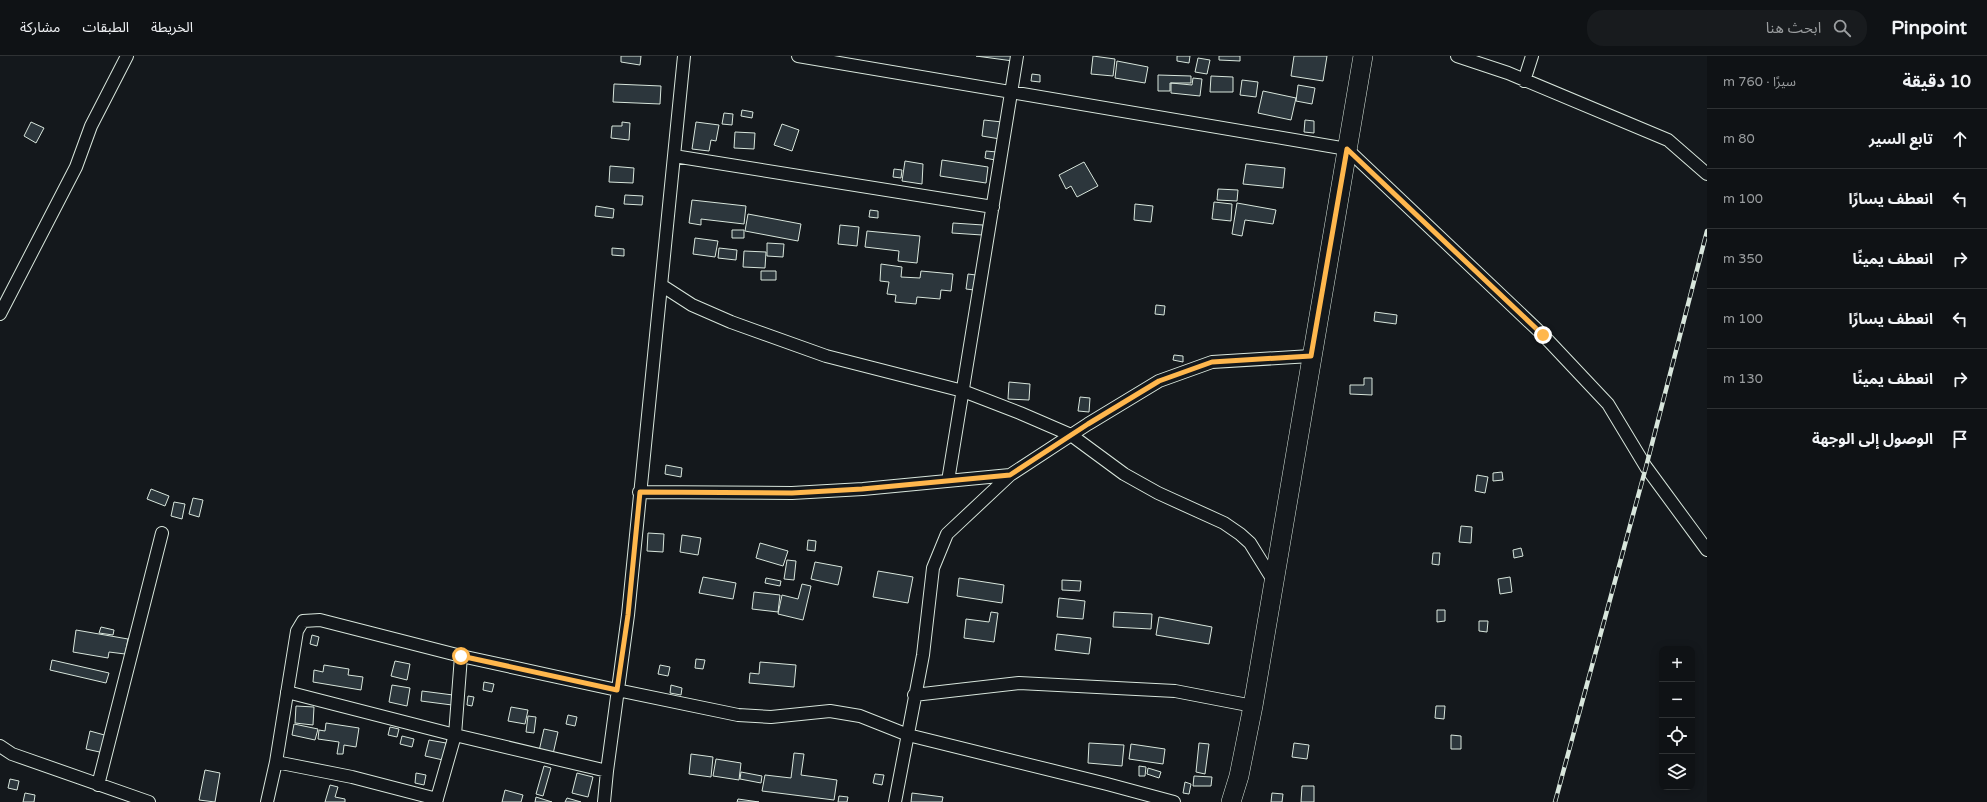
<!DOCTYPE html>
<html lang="ar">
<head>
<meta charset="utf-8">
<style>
	:root { --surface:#0f1215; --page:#181b1e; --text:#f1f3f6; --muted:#9b9ea0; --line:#2f3234 }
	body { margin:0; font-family:"Varela Round","Noto Sans Arabic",sans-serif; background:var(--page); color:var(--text); direction:rtl }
	.controls { position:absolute; right:12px; bottom:12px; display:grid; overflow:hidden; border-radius:8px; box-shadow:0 2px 10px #0003 }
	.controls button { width:36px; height:36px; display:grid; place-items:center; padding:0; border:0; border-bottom:1px solid var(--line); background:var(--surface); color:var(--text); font:20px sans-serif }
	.stop { position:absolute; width:12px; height:12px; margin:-9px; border:3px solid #ffb74d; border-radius:50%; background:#fff }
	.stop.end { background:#ffb74d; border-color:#fff; box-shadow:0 1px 4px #0008 }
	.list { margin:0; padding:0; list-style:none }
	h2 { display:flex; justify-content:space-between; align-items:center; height:52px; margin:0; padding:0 16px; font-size:17px }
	h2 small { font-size:13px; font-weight:400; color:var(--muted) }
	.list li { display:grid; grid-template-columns:26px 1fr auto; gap:12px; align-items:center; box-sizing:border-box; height:60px; padding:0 16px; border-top:1px solid var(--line) }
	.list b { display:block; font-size:15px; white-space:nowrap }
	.list em { font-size:13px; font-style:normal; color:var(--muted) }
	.icon { flex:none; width:22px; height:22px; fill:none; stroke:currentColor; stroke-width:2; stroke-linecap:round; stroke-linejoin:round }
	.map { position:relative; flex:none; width:1707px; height:746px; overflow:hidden; direction:ltr }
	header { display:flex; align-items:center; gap:24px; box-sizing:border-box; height:56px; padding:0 20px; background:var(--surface); border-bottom:1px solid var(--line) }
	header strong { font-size:19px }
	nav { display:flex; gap:22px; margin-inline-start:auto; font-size:14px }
	.search { width:280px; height:36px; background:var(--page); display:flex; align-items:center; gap:10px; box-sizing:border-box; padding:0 14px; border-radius:16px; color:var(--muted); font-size:15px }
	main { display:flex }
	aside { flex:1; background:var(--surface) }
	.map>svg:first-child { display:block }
	.building { fill:#2c363c; stroke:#d8e6dc }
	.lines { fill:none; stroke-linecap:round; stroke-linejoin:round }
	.street-casing { stroke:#d8e6dc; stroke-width:14 }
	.primary-casing { stroke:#d8e6dc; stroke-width:20 }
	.street { stroke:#14181c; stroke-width:12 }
	.primary { stroke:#14181c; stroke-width:19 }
	.rail-casing { stroke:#d8e6dc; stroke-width:4.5 }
	.rail { stroke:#14181c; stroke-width:3; stroke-dasharray:9; stroke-linecap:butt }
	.route { stroke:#ffb74d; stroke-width:5 }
</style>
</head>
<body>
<header>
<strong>Pinpoint</strong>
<div class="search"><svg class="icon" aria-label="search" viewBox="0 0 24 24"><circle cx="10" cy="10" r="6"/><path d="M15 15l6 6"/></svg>ابحث هنا</div>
<nav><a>الخريطة</a><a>الطبقات</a><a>مشاركة</a></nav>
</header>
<main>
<aside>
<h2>10 دقيقة<small>سيرًا · 760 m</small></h2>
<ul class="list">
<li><svg class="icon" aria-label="ahead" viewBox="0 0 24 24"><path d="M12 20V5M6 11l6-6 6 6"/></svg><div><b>تابع السير</b></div><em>80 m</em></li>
<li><svg class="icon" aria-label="left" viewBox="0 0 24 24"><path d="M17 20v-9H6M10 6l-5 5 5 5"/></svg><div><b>انعطف يسارًا</b></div><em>100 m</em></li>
<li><svg class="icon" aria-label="right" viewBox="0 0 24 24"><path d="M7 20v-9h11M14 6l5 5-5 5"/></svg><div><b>انعطف يمينًا</b></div><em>350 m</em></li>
<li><svg class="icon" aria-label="left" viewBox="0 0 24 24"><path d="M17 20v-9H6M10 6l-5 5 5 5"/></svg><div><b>انعطف يسارًا</b></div><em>100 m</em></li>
<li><svg class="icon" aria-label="right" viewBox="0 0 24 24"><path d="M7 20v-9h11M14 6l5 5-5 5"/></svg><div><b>انعطف يمينًا</b></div><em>130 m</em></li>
<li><svg class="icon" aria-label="arrive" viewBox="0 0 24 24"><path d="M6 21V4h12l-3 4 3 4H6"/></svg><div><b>الوصول إلى الوجهة</b></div></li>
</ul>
</aside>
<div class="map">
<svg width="1707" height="746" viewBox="0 0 1707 746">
	<rect width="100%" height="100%" fill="#14181c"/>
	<path class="building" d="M621 0H641L640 9 621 6Z
		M976 0H1013V5Z
		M1093 0 1115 3 1113 20 1091 18Z
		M1177 0H1190L1189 7 1177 5Z
		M1219 0H1240V5L1219 4Z
		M1294 0H1327L1323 25 1291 20Z
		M1198 2 1210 4 1207 18 1195 16Z
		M1117 5 1148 11 1145 27 1115 22Z
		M1032 18 1040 19V26L1031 25Z
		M1158 19 1191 20V27H1170V35H1158Z
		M1211 20 1233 21V36H1210Z
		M1193 22 1202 23 1200 40 1171 37V27L1192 29Z
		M1242 24 1258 26 1256 41 1240 39Z
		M614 28 661 30 660 48 613 46Z
		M1298 29 1315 32 1312 48 1296 45Z
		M1263 35 1296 42 1291 64 1258 57Z
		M742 54 753 56 752 62 741 60Z
		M724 57 733 58 732 69 722 68Z
		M984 64 1002 66 1000 83 982 80Z
		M1305 64 1314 65V77L1304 76Z
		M31 66 44 72 36 87 24 80Z
		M622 66 630 67 629 84 611 82 612 70H622Z
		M696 66 719 69 716 85 711 84 709 95 692 93Z
		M782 68 799 74 792 95 774 89Z
		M735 76 755 77 754 93 734 92Z
		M986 95 997 96 995 104 985 102Z
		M942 104 988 111 986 127 940 120Z
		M905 105 923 108 922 128 902 125Z
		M1084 106 1098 130 1077 141 1071 130 1066 133 1059 119Z
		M1246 108 1285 112 1283 132 1243 128Z
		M610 110 634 112 633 127 609 126Z
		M894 113 902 114 901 122 893 121Z
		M1218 133 1238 134 1237 145 1217 144Z
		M625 139 643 140 642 149 624 148Z
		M692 144 746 150 744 168 701 163V169L689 167Z
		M1214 146 1232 148 1231 165 1212 163Z
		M1237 147 1276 154 1273 168 1245 164 1242 180 1232 178Z
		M1135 148 1153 150 1151 166 1134 164Z
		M596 150 614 153 613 162 595 160Z
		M870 154 878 155V162L869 161Z
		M748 158 801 168 798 185 745 175Z
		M953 167 983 169 982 179 952 177Z
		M840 169 859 171 857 190 838 188Z
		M732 174H744V182H732Z
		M867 175 920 180 917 207 898 205 899 195 865 191Z
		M695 182 718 185 715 201 693 198Z
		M767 187 784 188 783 201 767 200Z
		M612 192 624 193V200L612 199Z
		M719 192 737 194 736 204 718 202Z
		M744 195 766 196 765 212 743 211Z
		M881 208 902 211 901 221 920 222 921 215 953 218 951 235 941 234 940 243 917 241 916 248 895 246 896 239 887 238 889 226 880 225Z
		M761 215H776V224H761Z
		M968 218 976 219 974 234 966 233Z
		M1156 249 1165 250 1164 259 1155 258Z
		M1375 256 1397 259 1396 268 1374 265Z
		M1174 299 1183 300V306L1173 304Z
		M1364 322H1372V339L1350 338V329H1364Z
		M1009 326 1030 328 1029 344 1008 343Z
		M1080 341 1090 342 1089 356 1078 355Z
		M666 409 682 412 681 421 665 418Z
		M1502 416 1503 424 1493 425V417Z
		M1477 419 1488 421 1485 437 1475 435Z
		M151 433 169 440 165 450 147 443Z
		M193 442 203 444 199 461 189 458Z
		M174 446 185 448 182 463 171 460Z
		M1461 470 1472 471 1471 487 1459 486Z
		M648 477 664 478 663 496 647 495Z
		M682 479 701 482 698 499 680 496Z
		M808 484 816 485 815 495 807 494Z
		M760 487 788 495 783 510 756 502Z
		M1521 492 1523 500 1514 502 1513 494Z
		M1433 497H1440L1439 509 1432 508Z
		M787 504 796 505 794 524 784 523Z
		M815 506 842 511 838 529 811 523Z
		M878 515 913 521 908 547 873 541Z
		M703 521 736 527 733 543 699 537Z
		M1510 521 1512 536 1500 538 1498 523Z
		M766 522 781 525 780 530 765 527Z
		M959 522 1004 529 1002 547 957 540Z
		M1062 524 1081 525 1080 535 1062 534Z
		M802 528 811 530 803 564 778 558 782 539 798 543Z
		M754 536 780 539 778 556 752 553Z
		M1059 542 1085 545 1083 563 1057 561Z
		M1437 554H1445V565L1437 566Z
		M991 556 998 557 994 586 964 582 966 563 989 566Z
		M1114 556 1152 558 1151 573 1113 571Z
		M1159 561 1212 571 1209 588 1156 579Z
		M1479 565H1488L1487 576 1479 575Z
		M101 571 114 574 113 579 99 577Z
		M76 574 128 583 125 598 109 596 108 602 73 596Z
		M1057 578 1091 582 1089 598 1055 594Z
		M312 579 319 581 317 590 310 588Z
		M696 603 705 604 703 613 695 612Z
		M52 604 109 617 106 627 50 614Z
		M395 605 410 608 407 624 391 620Z
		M760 606 796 609 794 631 749 627 750 617 759 618Z
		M324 609 349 613 348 619 363 621 361 634 313 626 314 614 323 616Z
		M660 609 670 611 668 620 658 618Z
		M484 626 494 628 492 636 483 634Z
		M392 629 410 632 407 650 389 646Z
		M671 629 682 632 681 639 670 637Z
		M422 635 453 639 452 649 421 645Z
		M468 640 474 641 472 650 467 649Z
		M296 650 314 651 313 669 295 667Z
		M1436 650H1445L1444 663 1435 662Z
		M511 651 528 654 525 668 508 665Z
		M568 659 577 661 575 670 566 668Z
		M528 660 536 661 534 677 526 676Z
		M326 667 359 672 356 691 344 689 343 698H337L339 686 318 683 319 674 325 675Z
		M294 668 318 673 315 684 292 679Z
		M390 671 399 673 397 681 388 679Z
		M544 673 558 676 553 698 539 695Z
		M90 675 108 680 104 697 86 693Z
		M1451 679 1461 680V693H1451Z
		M402 680 414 683 412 691 400 688Z
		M429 684 446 687 443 704 425 700Z
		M1089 687 1124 689 1122 710 1088 707Z
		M1199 687 1209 688 1205 718 1196 716Z
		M1294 687 1309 689 1307 703 1292 701Z
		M1131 688 1165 693 1163 708 1129 703Z
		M794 697 804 698 801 719 837 724 834 744 762 735 765 719 791 722Z
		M691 698 713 701 711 721 689 718Z
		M716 703 741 707 739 724 713 720Z
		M544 710 551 712 543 740 536 738Z
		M1139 710 1146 711 1145 720H1139Z
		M1148 712 1161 716 1159 722 1147 718Z
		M205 714 220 717 215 746 199 744Z
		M741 716 762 720 761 727 740 723Z
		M416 717 426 719 424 729 415 727Z
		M577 717 593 721 588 741 572 737Z
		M875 718 884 719 882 729 873 727Z
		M1194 720 1212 721 1211 730H1193Z
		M10 723 19 725 17 734 8 732Z
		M1185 726 1191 728 1189 738 1183 737Z
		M330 729 338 731 335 741 345 743V746H325Z
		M1302 730H1314V746H1301Z
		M505 734 523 739 521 746H502Z
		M25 737 35 739 34 746H23Z
		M912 737 943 741 942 746H911Z
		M1272 737 1283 738 1282 746H1271Z
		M839 740 848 741 847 746H838Z
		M536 741 552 746H535Z
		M567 742 581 746H565Z
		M738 743 759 746H737Z"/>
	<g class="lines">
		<g class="street-casing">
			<path id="street" d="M798 0 1347 93 1543 279 1608 348 1646 411 1707 494
				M1457 0 1508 17 1668 84 1707 118
				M1524 25 1532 0
				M674 100 993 151
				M661 229 692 249 731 266 826 300 963 335 1020 357 1071 379 1124 418 1158 437 1224 467 1240 478 1250 487 1273 524
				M0 258 76 111 91 70 127 0
				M948 425 1017 0
				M639 436 792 437 863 433 1010 419
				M287 636 455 679 607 715
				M914 639 1019 627 1175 635 1253 650
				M0 690 12 698 149 746
				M276 706 352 721 437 743
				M98 729 162 477
				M267 746 276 706 297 575 303 565 320 564 461 600 617 634 738 659 771 661 830 655 860 660 908 679 1107 728 1174 746
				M436 746 455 679 461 600
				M604 746 607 715 628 559 684 0
				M895 746 923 599 933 512 947 478 1010 419 1088 368 1159 325 1212 306 1311 300"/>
		</g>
		<g class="primary-casing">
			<path id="primary" d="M1231 746 1239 720 1253 650 1363 0"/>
		</g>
		<use href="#street" class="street"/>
		<use href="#primary" class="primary"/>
		<g class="rail-casing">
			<path id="rail" d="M1555 746 1646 411 1707 175"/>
		</g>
		<use href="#rail" class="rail"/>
	</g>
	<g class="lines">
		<path class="route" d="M461 600 617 634 628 559 640 436 792 437 862 433 1010 419 1088 368 1159 325 1212 306 1311 300 1347 93 1543 279"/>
	</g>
</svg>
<div class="controls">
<button>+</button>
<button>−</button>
<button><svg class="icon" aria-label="locate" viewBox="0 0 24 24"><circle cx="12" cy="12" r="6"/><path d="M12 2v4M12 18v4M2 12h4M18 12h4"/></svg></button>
<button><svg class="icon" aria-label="layers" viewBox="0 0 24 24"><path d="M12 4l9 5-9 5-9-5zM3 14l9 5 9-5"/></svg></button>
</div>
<div class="stop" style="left:461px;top:600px"></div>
<div class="stop end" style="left:1543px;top:279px"></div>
</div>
</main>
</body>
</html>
